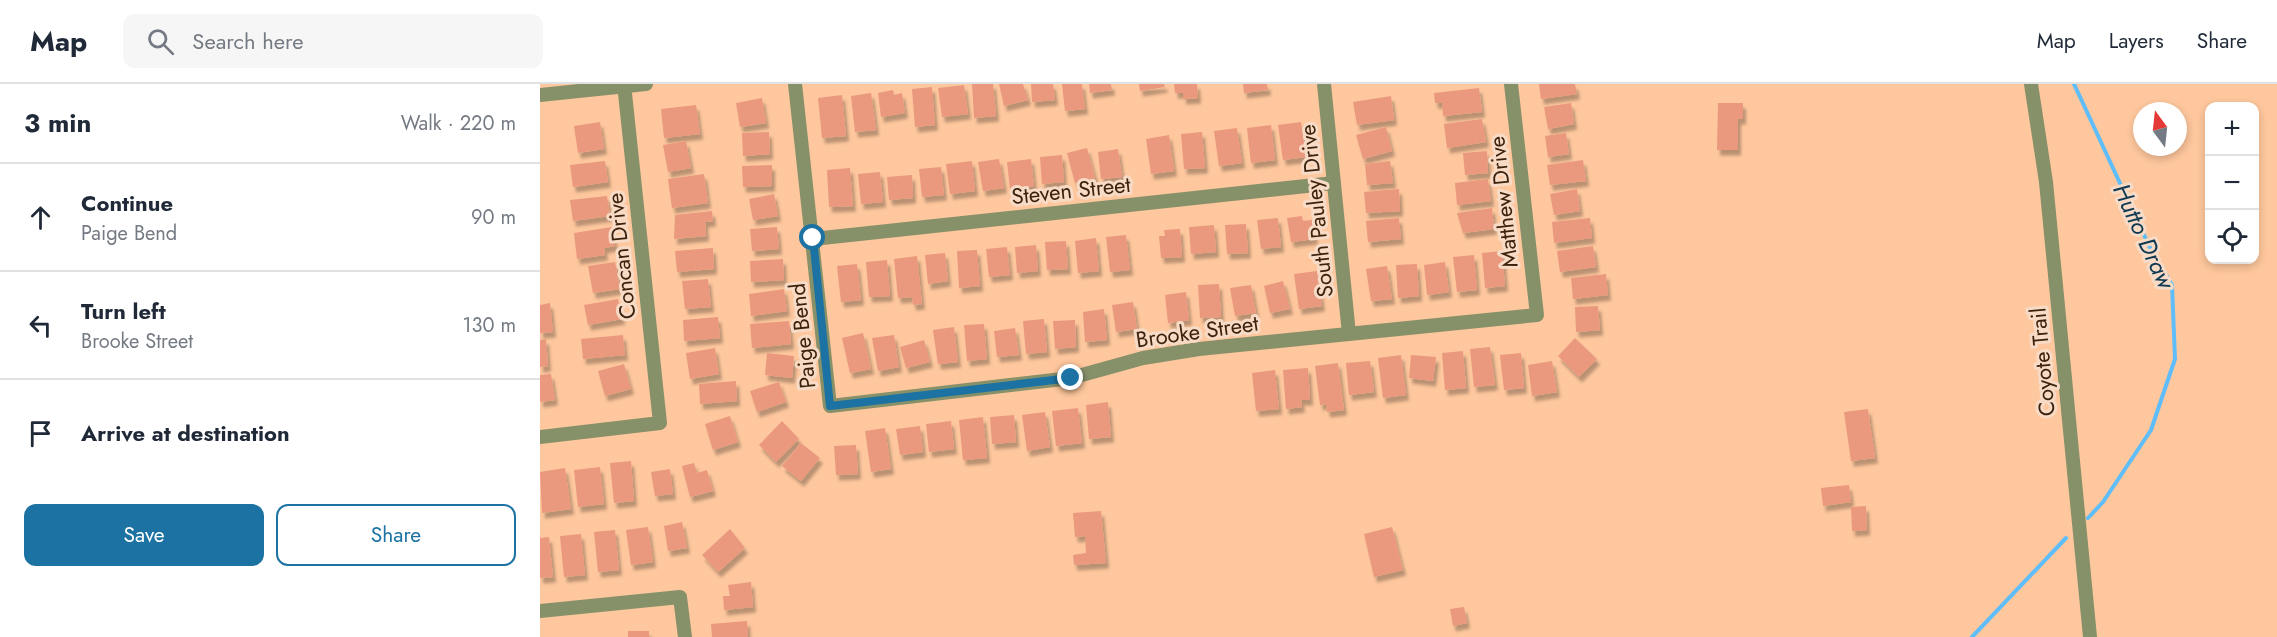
<!DOCTYPE html>
<html lang="en">
<head>
<meta charset="utf-8">
<style>
	:root { --surface:#fff; --page:#f6f6f7; --text:#1f2937; --muted:#747a83; --line:#e0e1e3; --accent:#1c72a2 }
	body { margin:0; font-family:Jost,sans-serif; background:var(--page); color:var(--text) }
	.controls { position:absolute; right:18px; top:18px; display:grid; overflow:hidden; border-radius:12px; box-shadow:0 3px 9px #0003 }
	.controls button { width:54px; height:54px; display:grid; place-items:center; padding:0; border:0; border-bottom:2px solid var(--line); background:var(--surface); color:var(--text); font:30px sans-serif }
	.compass { position:absolute; left:1593px; top:18px; width:54px; height:54px; border-radius:50%; background:var(--surface); box-shadow:0 3px 9px #0003; rotate:345deg }
	.stop { position:absolute; width:18px; height:18px; margin:-14px; border:4px solid #1c72a2; border-radius:50%; background:#fff }
	.stop.end { background:#1c72a2; border-color:#fff; box-shadow:0 2px 6px #0008 }
	.list { margin:0; padding:0; list-style:none }
	h2 { display:flex; justify-content:space-between; align-items:center; height:78px; margin:0; padding:0 24px; font-size:26px }
	h2 small { font-size:20px; font-weight:400; color:var(--muted) }
	.list li { display:grid; grid-template-columns:39px 1fr auto; gap:18px; align-items:center; box-sizing:border-box; height:108px; padding:0 24px; border-top:2px solid var(--line) }
	.list b { display:block; font-size:22px; white-space:nowrap }
	.list p { margin:0; font-size:20px; white-space:nowrap; color:var(--muted) }
	.list em { font-size:20px; font-style:normal; color:var(--muted) }
	.actions { display:flex; gap:12px; padding:18px 24px }
	.actions a { flex:1; padding:14px 0; border:2px solid var(--accent); border-radius:12px; text-align:center; font-size:21px; color:var(--accent) }
	.actions .main { background:var(--accent); color:#fff }
	.icon { flex:none; width:33px; height:33px; fill:none; stroke:currentColor; stroke-width:2; stroke-linecap:round; stroke-linejoin:round }
	.map { position:relative; flex:none; width:1737px; height:553px; overflow:hidden }
	header { display:flex; align-items:center; gap:36px; box-sizing:border-box; height:84px; padding:0 30px; background:var(--surface); border-bottom:2px solid var(--line) }
	header strong { font-size:28px }
	nav { display:flex; gap:33px; margin-inline-start:auto; font-size:21px }
	.search { width:420px; height:54px; background:var(--page); display:flex; align-items:center; gap:15px; box-sizing:border-box; padding:0 21px; border-radius:12px; color:var(--muted); font-size:22px }
	main { display:flex }
	aside { flex:1; background:var(--surface) }
	.map>svg:first-child { display:block }
	.lines { fill:none; stroke-linecap:round; stroke-linejoin:round }
	.stream { stroke:#5fbefa; stroke-width:4 }
	.building { fill:#ea997e; filter:url(#shadow) }
	.street { stroke:#869069; stroke-width:14 }
	.route { stroke:#1c72a2; stroke-width:8 }
	.labels { text-anchor:middle; dominant-baseline:central; stroke-width:6; stroke-linejoin:round; paint-order:stroke }
	.street-label { font-size:22px; fill:#3c220c; stroke:#f7dbc6 }
	.water-label { font-size:24px; font-style:italic; fill:#0f3851; stroke:#f7dbc6 }
</style>
</head>
<body>
<header>
<strong>Map</strong>
<div class="search"><svg class="icon" aria-label="search" viewBox="0 0 24 24"><circle cx="10" cy="10" r="6"/><path d="M15 15l6 6"/></svg>Search here</div>
<nav><a>Map</a><a>Layers</a><a>Share</a></nav>
</header>
<main>
<aside>
<h2>3 min<small>Walk · 220 m</small></h2>
<ul class="list">
<li><svg class="icon" aria-label="ahead" viewBox="0 0 24 24"><path d="M12 20V5M6 11l6-6 6 6"/></svg><div><b>Continue</b><p>Paige Bend</p></div><em>90 m</em></li>
<li><svg class="icon" aria-label="left" viewBox="0 0 24 24"><path d="M17 20v-9H6M10 6l-5 5 5 5"/></svg><div><b>Turn left</b><p>Brooke Street</p></div><em>130 m</em></li>
<li><svg class="icon" aria-label="arrive" viewBox="0 0 24 24"><path d="M6 21V4h12l-3 4 3 4H6"/></svg><div><b>Arrive at destination</b></div></li>
</ul>
<div class="actions"><a class="main">Save</a><a>Share</a></div>
</aside>
<div class="map">
<svg width="1737" height="553" viewBox="0 0 1737 553">
	<defs>
		<filter id="shadow"><feDropShadow dx="3" dy="5.5" stdDeviation="1.5" flood-color="#0004"/></filter>
	</defs>
	<rect width="100%" height="100%" fill="#fec79d"/>
	<g class="lines">
		<path class="stream" d="M1534 0 1610 164 1632 201 1635 275 1611 346 1563 418 1548 434
			M1432 553 1526 454"/>
	</g>
	<path class="building" d="M432 0H453L456 32 434 34Z
		M459 0H483L488 16 464 22Z
		M491 0H513L515 16 492 18Z
		M522 0H542L545 25 525 27Z
		M549 0H571L572 6 550 9Z
		M599 0H624L625 3 600 7Z
		M634 0H657L658 14 643 15V9H635Z
		M703 0H727L728 6 704 9Z
		M999 0H1035L1037 10 1001 15Z
		M424 1 428 30 402 33 398 4Z
		M392 3 395 41 375 43 372 5Z
		M939 4 942 28 903 32 902 19H895L894 9Z
		M353 6 354 11 362 9 365 29 341 33 338 9Z
		M331 9 336 46 315 48 311 12Z
		M302 11 306 52 282 54 278 14Z
		M851 12 854 36 817 41 813 18Z
		M222 14 226 39 200 43 196 19Z
		M1031 19 1034 40 1008 45 1004 23Z
		M1178 19H1203V35H1198V66H1177Z
		M156 21 160 50 124 54 121 25Z
		M942 35 946 58 907 64 904 40Z
		M60 38 64 65 38 69 34 42Z
		M761 38 766 73 743 76 738 41Z
		M731 41 735 76 711 79 707 44Z
		M846 43 852 67 823 75 816 51Z
		M697 44 702 79 679 82 674 47Z
		M229 48 230 70 203 72 202 49Z
		M662 48 665 84 644 85 641 50Z
		M1026 49 1029 70 1008 73 1005 52Z
		M629 51 634 87 611 90 606 55Z
		M146 57 151 84 128 88 123 61Z
		M547 64 555 94 535 99 527 69Z
		M578 65 582 93 561 95 558 68Z
		M947 67 948 89 925 91 923 69Z
		M522 71 524 98 502 100 500 73Z
		M459 75 464 104 443 107 438 78Z
		M491 75 494 102 470 105 467 78Z
		M1043 76 1046 97 1010 101 1007 81Z
		M65 77 68 98 33 103 30 81Z
		M432 77 435 107 410 110 406 80Z
		M850 77 853 99 827 101 825 80Z
		M232 81V102L203 103 202 82Z
		M401 83 404 111 382 113 379 85Z
		M310 84 313 122 289 123 287 86Z
		M340 88 343 118 321 120 318 90Z
		M164 90 168 119 132 124 128 95Z
		M372 91 373 114 349 116 347 93Z
		M948 95 951 117 917 121 915 99Z
		M859 105 860 127 826 129 824 108Z
		M1037 105 1040 127 1014 131 1010 110Z
		M234 110 238 132 213 136 209 115Z
		M67 112 70 132 33 137 30 116Z
		M952 124 954 145 923 149 917 129Z
		M172 127 173 137 165 138 166 152 134 155 135 131Z
		M762 132 763 137 772 136 775 155 751 158 747 134Z
		M738 134 741 163 721 165 717 136Z
		M859 134 861 155 828 158 826 137Z
		M1050 134 1052 154 1014 159 1012 138Z
		M706 140 708 169 687 170 685 141Z
		M674 141 676 168 651 170 649 143Z
		M72 143 75 162 64 164 65 171 37 175 34 149Z
		M237 143 239 165 212 167 210 145Z
		M640 145 642 173 621 174 619 152H625L624 146Z
		M586 151 590 186 570 188 566 153Z
		M556 154 559 187 538 189 535 157Z
		M526 157 528 185 507 186 505 158Z
		M496 161 498 187 477 189 475 163Z
		M1053 162 1056 183 1020 188 1017 167Z
		M467 163 470 191 449 193 446 165Z
		M173 164 174 185 137 188 135 167Z
		M437 166 440 202 419 204 417 167Z
		M962 167 965 202 945 204 942 169Z
		M405 169 408 197 388 200 385 171Z
		M934 171 937 206 917 208 913 173Z
		M377 172 382 220 373 221 372 213 358 214 354 175Z
		M243 175 244 196 211 198 210 177Z
		M347 176 350 212 329 213 326 178Z
		M75 178 80 205 53 209 48 182Z
		M905 178 909 208 887 211 884 181Z
		M317 180 321 216 301 218 297 182Z
		M877 180 879 212 858 214 856 181Z
		M847 182 852 215 831 217 826 185Z
		M777 187 782 222 759 225 754 190Z
		M1066 190 1068 211 1033 215 1031 194Z
		M168 195 171 223 145 225 142 197Z
		M743 197 750 225 730 229 724 202Z
		M679 200 681 233 660 234 658 201Z
		M711 201 716 229 695 232 690 204Z
		M244 205 247 227 211 232 209 210Z
		M646 208 649 236 628 239 625 211Z
		M78 215 82 235 48 241 44 221Z
		M593 218 597 245 576 248 572 221Z
		M10 219 13 248 0 249V221Z
		M1058 222 1060 246 1036 248 1035 223Z
		M564 225 567 256 545 258 543 228Z
		M178 233 180 254 144 257 143 236Z
		M504 235 507 268 486 270 483 237Z
		M535 236 536 263 515 265 513 237Z
		M249 237 251 260 212 264 210 240Z
		M444 240 447 275 427 277 424 241Z
		M414 243 418 278 398 280 393 246Z
		M475 244 479 271 457 273 454 247Z
		M323 249 331 285 310 289 302 254Z
		M83 251 85 271 43 275 41 255Z
		M354 251 359 283 338 287 332 254Z
		M1035 254 1057 275 1039 293 1018 272Z
		M6 255 8 282 0 283V256Z
		M384 256 390 278 366 284 360 263Z
		M950 263 955 301 934 303 930 265Z
		M175 264 179 290 150 295 146 269Z
		M923 267 926 304 905 306 902 269Z
		M227 269 254 272 252 294 225 291Z
		M981 269 984 304 964 306 960 271Z
		M861 271 866 311 843 314 838 274Z
		M871 271 896 273 893 297 869 294Z
		M830 277 834 308 809 311 806 279Z
		M1012 277 1017 308 992 312 988 281Z
		M798 279 804 326 787 328 786 320 780 321 775 282Z
		M84 280 91 305 65 312 58 287Z
		M768 284 770 316H761L762 323 746 325 743 286Z
		M735 286 739 325 716 327 712 289Z
		M11 290 15 316 0 318V291Z
		M196 297 197 317 160 320 159 300Z
		M239 298 246 318 217 328 210 307Z
		M568 318 571 353 549 355 546 321Z
		M538 324 542 359 516 362 512 327Z
		M1328 325 1335 374 1311 377 1304 328Z
		M505 328 510 363 487 367 482 331Z
		M474 331 476 358 452 360 450 333Z
		M190 332 198 358 173 366 165 340Z
		M443 333 447 374 423 376 419 336Z
		M242 337 259 355 236 378 219 361Z
		M411 337 414 365 389 368 386 340Z
		M380 342 383 368 360 371 356 345Z
		M345 344 351 385 331 388 325 347Z
		M261 359 280 374 261 397 242 382Z
		M316 361 318 390 296 391 294 362Z
		M91 377 94 417 74 419 70 379Z
		M154 379 157 389 167 386 173 407 150 413 142 382Z
		M60 383 64 420 38 423 34 386Z
		M25 384 31 425 2 429 0 388Z
		M130 385 133 410 115 412 111 388Z
		M1309 401 1311 418 1283 422 1281 404Z
		M1326 422 1327 446 1312 447 1311 423Z
		M561 427 566 479 534 481 533 471 546 469 545 452 535 453 533 429Z
		M142 438 147 464 128 467 124 442Z
		M108 443 113 478 91 481 86 446Z
		M852 443 863 486 834 493 824 450Z
		M190 445 205 464 178 488 162 471Z
		M75 446 79 486 58 488 54 448Z
		M41 450 45 491 24 493 20 452Z
		M9 453 13 493 0 494V454Z
		M211 498 213 523 184 526 183 512H190L188 501Z
		M924 523 927 539 913 542 910 525Z
		M207 537 208 553H172L171 540Z
		M88 547H109V553H88Z"/>
	<g class="lines">
		<path class="street" d="M255 0 290 322 531 294 603 274 659 265 997 231 971 0
			M784 0 809 250
			M1491 0 1506 98 1550 553
			M0 11 106 0
			M273 155 794 99
			M0 353 120 339 84 0
			M0 527 140 513 145 553"/>
	</g>
	<g class="lines">
		<path class="route" d="M273 154 290 322 531 294"/>
	</g>
	<g class="labels">
		<g class="street-label">
			<text transform="translate(531 106) rotate(-6)">Steven Street</text>
			<text transform="translate(963 118) rotate(-96)">Matthew Drive</text>
			<text transform="translate(776 127) rotate(-96)">South Pauley Drive</text>
			<text transform="translate(81 172) rotate(-96)">Concan Drive</text>
			<text transform="translate(657 247) rotate(-8)">Brooke Street</text>
			<text transform="translate(262 252) rotate(-96)">Paige Bend</text>
			<text transform="translate(1502 278) rotate(-95)">Coyote Trail</text>
		</g>
		<g class="water-label">
			<text transform="translate(1604 152) rotate(65)">Hutto Draw</text>
		</g>
	</g>
</svg>
<div class="controls">
<button>+</button>
<button>−</button>
<button><svg class="icon" aria-label="locate" viewBox="0 0 24 24"><circle cx="12" cy="12" r="6"/><path d="M12 2v4M12 18v4M2 12h4M18 12h4"/></svg></button>
</div>
<svg class="compass" viewBox="-18 -18 36 36"><path d="M0-13l5 13h-10z" fill="#e53935"/><path d="M0 13l5-13h-10z" fill="#747a83"/></svg>
<div class="stop" style="left:273px;top:154px"></div>
<div class="stop end" style="left:531px;top:294px"></div>
</div>
</main>
</body>
</html>
